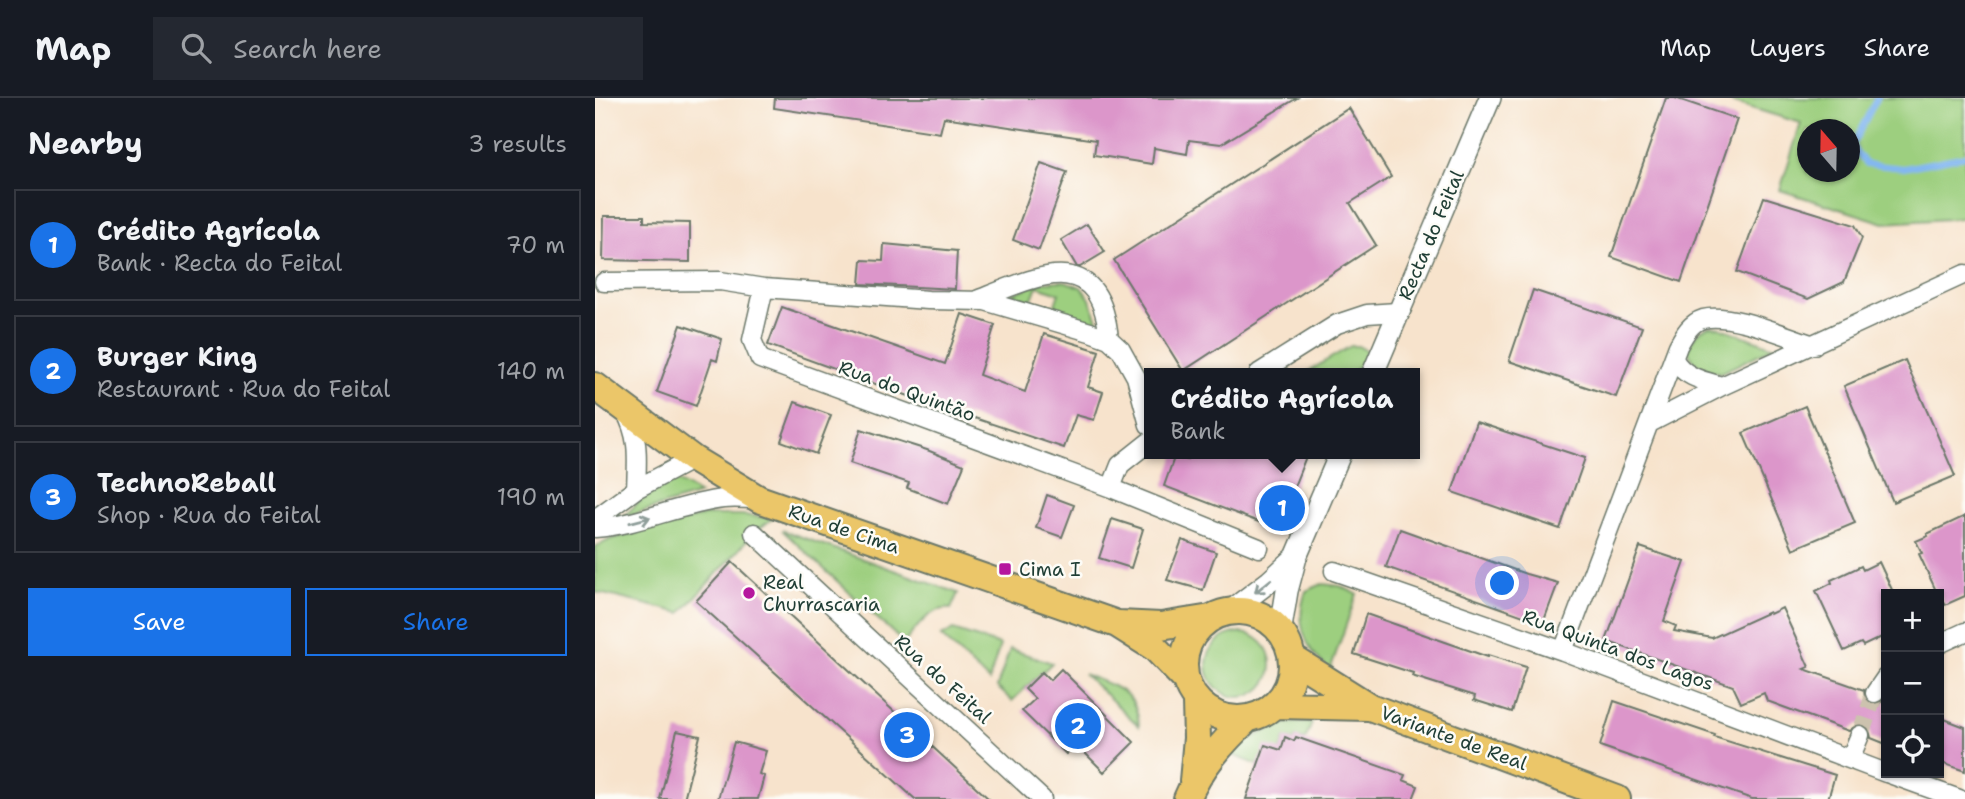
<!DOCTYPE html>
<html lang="en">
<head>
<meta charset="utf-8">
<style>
	:root { --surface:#171b24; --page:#242831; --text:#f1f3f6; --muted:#9ea1a6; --line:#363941; --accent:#1a73e8 }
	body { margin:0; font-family:"Shantell Sans",sans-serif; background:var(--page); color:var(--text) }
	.controls { position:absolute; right:21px; bottom:21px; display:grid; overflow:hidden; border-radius:0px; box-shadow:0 2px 5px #0004 }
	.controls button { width:63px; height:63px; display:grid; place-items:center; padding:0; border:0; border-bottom:2px solid var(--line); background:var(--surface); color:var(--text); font:35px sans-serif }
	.compass { position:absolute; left:1202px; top:21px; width:63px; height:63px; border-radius:50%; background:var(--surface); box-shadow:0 2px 5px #0004; rotate:340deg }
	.you { position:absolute; left:908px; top:486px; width:24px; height:24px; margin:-18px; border:5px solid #fff; border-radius:50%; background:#1a73e8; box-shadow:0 0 0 10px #1a73e833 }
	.badge { display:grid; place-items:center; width:46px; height:46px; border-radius:50%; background:var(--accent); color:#fff; font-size:23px; font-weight:700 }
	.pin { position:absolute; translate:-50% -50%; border:4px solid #fff; box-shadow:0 2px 7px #0006 }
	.popup { position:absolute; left:549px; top:270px; width:276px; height:91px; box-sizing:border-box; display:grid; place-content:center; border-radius:0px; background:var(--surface); filter:drop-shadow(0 2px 5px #0005); font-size:23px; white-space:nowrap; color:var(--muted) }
	.popup b { font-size:26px; color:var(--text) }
	.popup::after { content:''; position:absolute; left:50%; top:100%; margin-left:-14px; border:14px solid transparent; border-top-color:var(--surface) }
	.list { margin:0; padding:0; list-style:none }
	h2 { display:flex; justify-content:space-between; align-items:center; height:91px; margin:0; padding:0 28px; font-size:30px }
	h2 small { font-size:23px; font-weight:400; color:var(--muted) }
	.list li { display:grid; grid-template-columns:46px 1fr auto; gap:21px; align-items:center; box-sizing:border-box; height:112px; margin:0 14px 14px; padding:0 14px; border:2px solid var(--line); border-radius:0px }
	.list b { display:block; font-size:26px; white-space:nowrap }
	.list p { margin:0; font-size:23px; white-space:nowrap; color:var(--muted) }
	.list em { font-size:23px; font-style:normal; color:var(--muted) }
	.actions { display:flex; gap:14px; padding:21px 28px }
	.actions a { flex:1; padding:16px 0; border:2px solid var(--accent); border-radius:0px; text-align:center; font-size:24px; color:var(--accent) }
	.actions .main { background:var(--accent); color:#fff }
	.icon { flex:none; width:38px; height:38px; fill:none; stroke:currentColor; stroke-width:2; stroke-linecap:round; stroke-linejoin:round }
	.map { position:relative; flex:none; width:1370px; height:701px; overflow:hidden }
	header { display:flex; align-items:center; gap:42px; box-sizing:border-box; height:98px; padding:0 35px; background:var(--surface); border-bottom:2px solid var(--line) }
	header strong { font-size:33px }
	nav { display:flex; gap:38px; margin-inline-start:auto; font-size:24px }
	.search { width:490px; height:63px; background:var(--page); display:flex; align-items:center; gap:18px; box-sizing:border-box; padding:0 24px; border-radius:0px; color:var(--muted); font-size:26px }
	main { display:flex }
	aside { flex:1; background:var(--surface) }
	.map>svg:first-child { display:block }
	.green { fill:#9dcf7f; stroke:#5e865a; stroke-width:2; fill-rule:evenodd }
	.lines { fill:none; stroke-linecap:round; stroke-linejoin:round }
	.stream { stroke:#83b7f1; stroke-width:6 }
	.building { fill:#dc96ca }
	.minor-tunnel { stroke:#ccc2ae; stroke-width:18; stroke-dasharray:18 9; stroke-linecap:butt }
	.minor-casing { stroke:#6b7769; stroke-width:21 }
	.tertiary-casing { stroke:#6b7769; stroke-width:24 }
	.primary-casing { stroke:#6b7769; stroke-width:30 }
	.minor { stroke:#fff; stroke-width:18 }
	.tertiary { stroke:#fff; stroke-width:21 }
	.primary { stroke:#ebc669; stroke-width:26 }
	.oneway { stroke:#8f9e9a }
	.poi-dot { fill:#b5179e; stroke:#fdfcf7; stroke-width:2.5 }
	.labels { text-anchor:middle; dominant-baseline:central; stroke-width:5; stroke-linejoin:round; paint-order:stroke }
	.street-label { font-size:19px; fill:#1f3d34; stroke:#fdfcf7 }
	.poi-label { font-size:19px; fill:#1f3d34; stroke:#fdfcf7; text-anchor:start }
</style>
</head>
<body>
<header>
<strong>Map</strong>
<div class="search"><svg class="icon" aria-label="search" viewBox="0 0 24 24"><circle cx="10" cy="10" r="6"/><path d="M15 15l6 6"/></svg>Search here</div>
<nav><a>Map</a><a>Layers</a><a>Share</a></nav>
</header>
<main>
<aside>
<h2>Nearby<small>3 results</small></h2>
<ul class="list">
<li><span class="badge">1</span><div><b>Crédito Agrícola</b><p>Bank · Recta do Feital</p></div><em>70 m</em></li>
<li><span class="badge">2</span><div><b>Burger King</b><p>Restaurant · Rua do Feital</p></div><em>140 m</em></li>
<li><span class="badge">3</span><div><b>TechnoReball</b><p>Shop · Rua do Feital</p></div><em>190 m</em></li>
</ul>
<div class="actions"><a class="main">Save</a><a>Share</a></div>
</aside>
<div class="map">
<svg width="1370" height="701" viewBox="0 0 1370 701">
	<rect width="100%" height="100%" fill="#fdfcf7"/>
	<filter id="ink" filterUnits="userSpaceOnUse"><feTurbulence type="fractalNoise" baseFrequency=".0143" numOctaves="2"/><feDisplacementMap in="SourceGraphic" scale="14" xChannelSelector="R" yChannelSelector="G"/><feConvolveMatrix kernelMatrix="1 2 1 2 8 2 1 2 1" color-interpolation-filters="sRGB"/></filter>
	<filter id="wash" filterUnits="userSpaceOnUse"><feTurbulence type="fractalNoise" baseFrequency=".00686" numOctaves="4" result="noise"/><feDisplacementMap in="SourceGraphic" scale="28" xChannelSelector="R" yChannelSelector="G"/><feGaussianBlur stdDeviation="1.57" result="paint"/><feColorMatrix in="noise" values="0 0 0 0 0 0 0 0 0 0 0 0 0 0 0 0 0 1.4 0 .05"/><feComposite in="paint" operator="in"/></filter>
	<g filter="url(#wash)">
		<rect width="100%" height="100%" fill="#f7e3cc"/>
		<path class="green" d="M1123 0H1370V120L1289 125 1185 92 1206 25ZM1212 32H1254V74H1212Z
			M469 183 486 189 495 201 504 225 459 210 464 195 442 188 436 203 417 196 447 184Z
			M1115 228 1124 229 1179 249 1126 275C1110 271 1099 269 1093 252 1098 240 1101 233 1115 228Z
			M756 248H763L770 252 773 260 756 275 714 273Z
			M81 382 105 396 27 420 47 401Z
			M112 417H146L178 420 159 435 86 515 0 494V449L16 441Z
			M187 432 363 495 356 511C334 509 322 530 309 545Z
			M727 486 745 488 762 496 735 572C709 551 700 524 711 493Z
			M358 532 405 547 394 583 346 538Z
			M612 567a32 32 0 1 1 64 0a32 32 0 1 1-64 0Z
			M415 551 457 565 417 603 402 589Z
			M489 576C519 589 542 591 544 628Z
			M692 625H717L710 642 701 639 699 643 690 640 686 652 663 667 635 656C653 640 670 633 692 625Z"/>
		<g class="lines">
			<path class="stream" d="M1282 0 1257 48 1271 66 1309 70 1370 58"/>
		</g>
		<g id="blocks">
			<path class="building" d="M180 0H702L626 46 594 42 592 56 559 50 557 66 499 57 501 42 349 19 345 35 179 10Z
				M1071 0H1080L1142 21 1086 184 1016 159Z
				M754 10 796 79 755 105 781 147 588 273 519 162Z
				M446 65 472 74 444 152 418 142Z
				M1169 99 1260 127 1267 140 1249 184 1213 201 1142 174Z
				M9 118H49V124L95 125V164L8 162Z
				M492 126 510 154 485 169H482L466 142Z
				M289 146 362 153 360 191 265 186 267 162 288 163Z
				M938 192 1047 229 1021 299 914 263Z
				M187 209 350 266 367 216 400 227 384 277 430 294 449 236 504 253 493 289 508 294 499 322 481 317 469 350 308 296 173 247Z
				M86 227 127 241 122 263 117 261 101 308 62 294Z
				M1310 262 1360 378 1298 404 1249 288Z
				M200 304 236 317 221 356 186 343Z
				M1210 308 1260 425 1198 451 1148 335Z
				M881 324 990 360 965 431 857 394Z
				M266 331 332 352 369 367 353 406 312 390 314 385 255 365Z
				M595 356H712L682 431 569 388 580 357 592 362Z
				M452 397 479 407 467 439 441 430Z
				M1370 418V498L1350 507 1344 494 1342 495 1324 456 1327 455 1321 443 1333 438 1332 436Z
				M517 421 548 431 536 470 504 460Z
				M805 431 931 476 963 485 948 525 791 469Z
				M587 442 621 454 608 492 572 482Z
				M1045 449 1090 464 1069 523 1081 528 1079 533 1117 540 1174 514 1175 516 1187 510 1214 569 1209 571 1269 592 1270 600 1278 606 1285 605 1291 600V646L1276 640 1274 631 1270 627 1263 626 1254 633 1172 603 1169 595 1146 605 1138 588 1011 543Z
				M137 464 394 701H320L101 503Z
				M1284 464 1299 496H1291V537L1268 548 1266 545 1249 553 1221 493 1237 485 1236 482 1266 468 1268 472Z
				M771 516 893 559V557L931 569 917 614 879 602 880 598 817 578 818 575 759 556Z
				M466 571 539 644 509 674 481 646 471 656 427 613 440 601 430 591 447 574 455 582Z
				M1019 603 1120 637 1119 639 1240 677 1233 701H1157L1005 648Z
				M1344 619 1370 629V673L1344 664Z
				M82 633 105 638 89 701H65Z
				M690 639 699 643 701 639 810 677 808 682 823 688 818 701H651L670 647 686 652Z
				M139 644 171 653 164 676 169 678 163 701H123Z"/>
		</g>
	</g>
	<g filter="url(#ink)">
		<use href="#blocks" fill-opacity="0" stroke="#6b7769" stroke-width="2"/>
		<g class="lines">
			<path class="minor-tunnel" d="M1265 637 1280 595"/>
			<g class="minor-casing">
				<path id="minor" d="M9 184 125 183 169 190
					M382 202C442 178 505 146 514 241
					M1079 261C1088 279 1109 283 1127 288
					M664 275 742 226 772 216 802 214
					M30 313C45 341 42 360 41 391
					M1055 325 1127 288 1370 176
					M554 344 525 367 516 390 664 450
					M516 390 165 261 157 242 169 190 333 202 390 203 495 234 514 241 526 252 541 279 554 327
					M0 421 41 391 98 361
					M0 430C44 427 85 406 128 401 139 400 150 401 161 401
					M159 435 447 701
					M739 473 968 553 1291 675
					M1344 546 1370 534
					M968 553 1083 248C1089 237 1095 225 1108 221 1136 214 1190 238 1219 247
					M1280 595 1291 579
					M1255 661 1265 637
					M1292 675 1364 701"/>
			</g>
			<g class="tertiary-casing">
				<path id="tertiary" d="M778 275 895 0
					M633 515 675 483 701 459
					M685 536 692 493 701 459 745 356"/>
			</g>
			<g class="primary-casing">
				<path id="primary" d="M0 288 98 361 164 401 522 526 560 550 590 581
					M589 567a54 54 0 1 1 108 0a54 54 0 1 1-108 0Z
					M524 526 566 528 616 520
					M697 560 775 609 1022 701
					M681 607 773 609
					M598 683 602 640 601 605
					M592 701C605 669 628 644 652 621"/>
			</g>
			<use href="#minor" class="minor"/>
			<use href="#tertiary" class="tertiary"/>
			<use href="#primary" class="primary"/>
		</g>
		<defs><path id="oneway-shaft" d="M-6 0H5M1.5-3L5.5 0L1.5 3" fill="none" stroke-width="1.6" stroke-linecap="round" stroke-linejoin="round" transform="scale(1.75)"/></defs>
		<g class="oneway">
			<use href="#oneway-shaft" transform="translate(45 422) rotate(-15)"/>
			<use href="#oneway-shaft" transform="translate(668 488) rotate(141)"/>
		</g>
	</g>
	<g class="poi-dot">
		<rect x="403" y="464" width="14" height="14" rx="3.5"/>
		<circle cx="154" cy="495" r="7"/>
	</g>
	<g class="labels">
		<g class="street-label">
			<text transform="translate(836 137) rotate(-67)">Recta do Feital</text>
			<text transform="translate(312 293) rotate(20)">Rua do Quintão</text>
			<text transform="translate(249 431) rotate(19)">Rua de Cima</text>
			<text transform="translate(1023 552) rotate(20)">Rua Quinta dos Lagos</text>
			<text transform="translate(348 581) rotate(42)">Rua do Feital</text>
			<text transform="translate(859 640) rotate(20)">Variante de Real</text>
		</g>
		<g class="poi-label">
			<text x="424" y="471">Cima I</text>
			<text x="168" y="484">Real<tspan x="168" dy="22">Churrascaria</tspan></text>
		</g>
	</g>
</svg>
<div class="controls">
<button>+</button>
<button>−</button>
<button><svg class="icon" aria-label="locate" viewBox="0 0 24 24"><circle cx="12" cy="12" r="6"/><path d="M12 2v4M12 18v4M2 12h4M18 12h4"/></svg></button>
</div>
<svg class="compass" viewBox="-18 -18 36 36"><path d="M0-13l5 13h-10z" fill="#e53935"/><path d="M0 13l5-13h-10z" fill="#9ea1a6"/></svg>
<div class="you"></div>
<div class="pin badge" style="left:687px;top:410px">1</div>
<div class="popup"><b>Crédito Agrícola</b>Bank</div>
<div class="pin badge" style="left:483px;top:628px">2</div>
<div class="pin badge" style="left:312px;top:637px">3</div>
</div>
</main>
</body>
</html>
